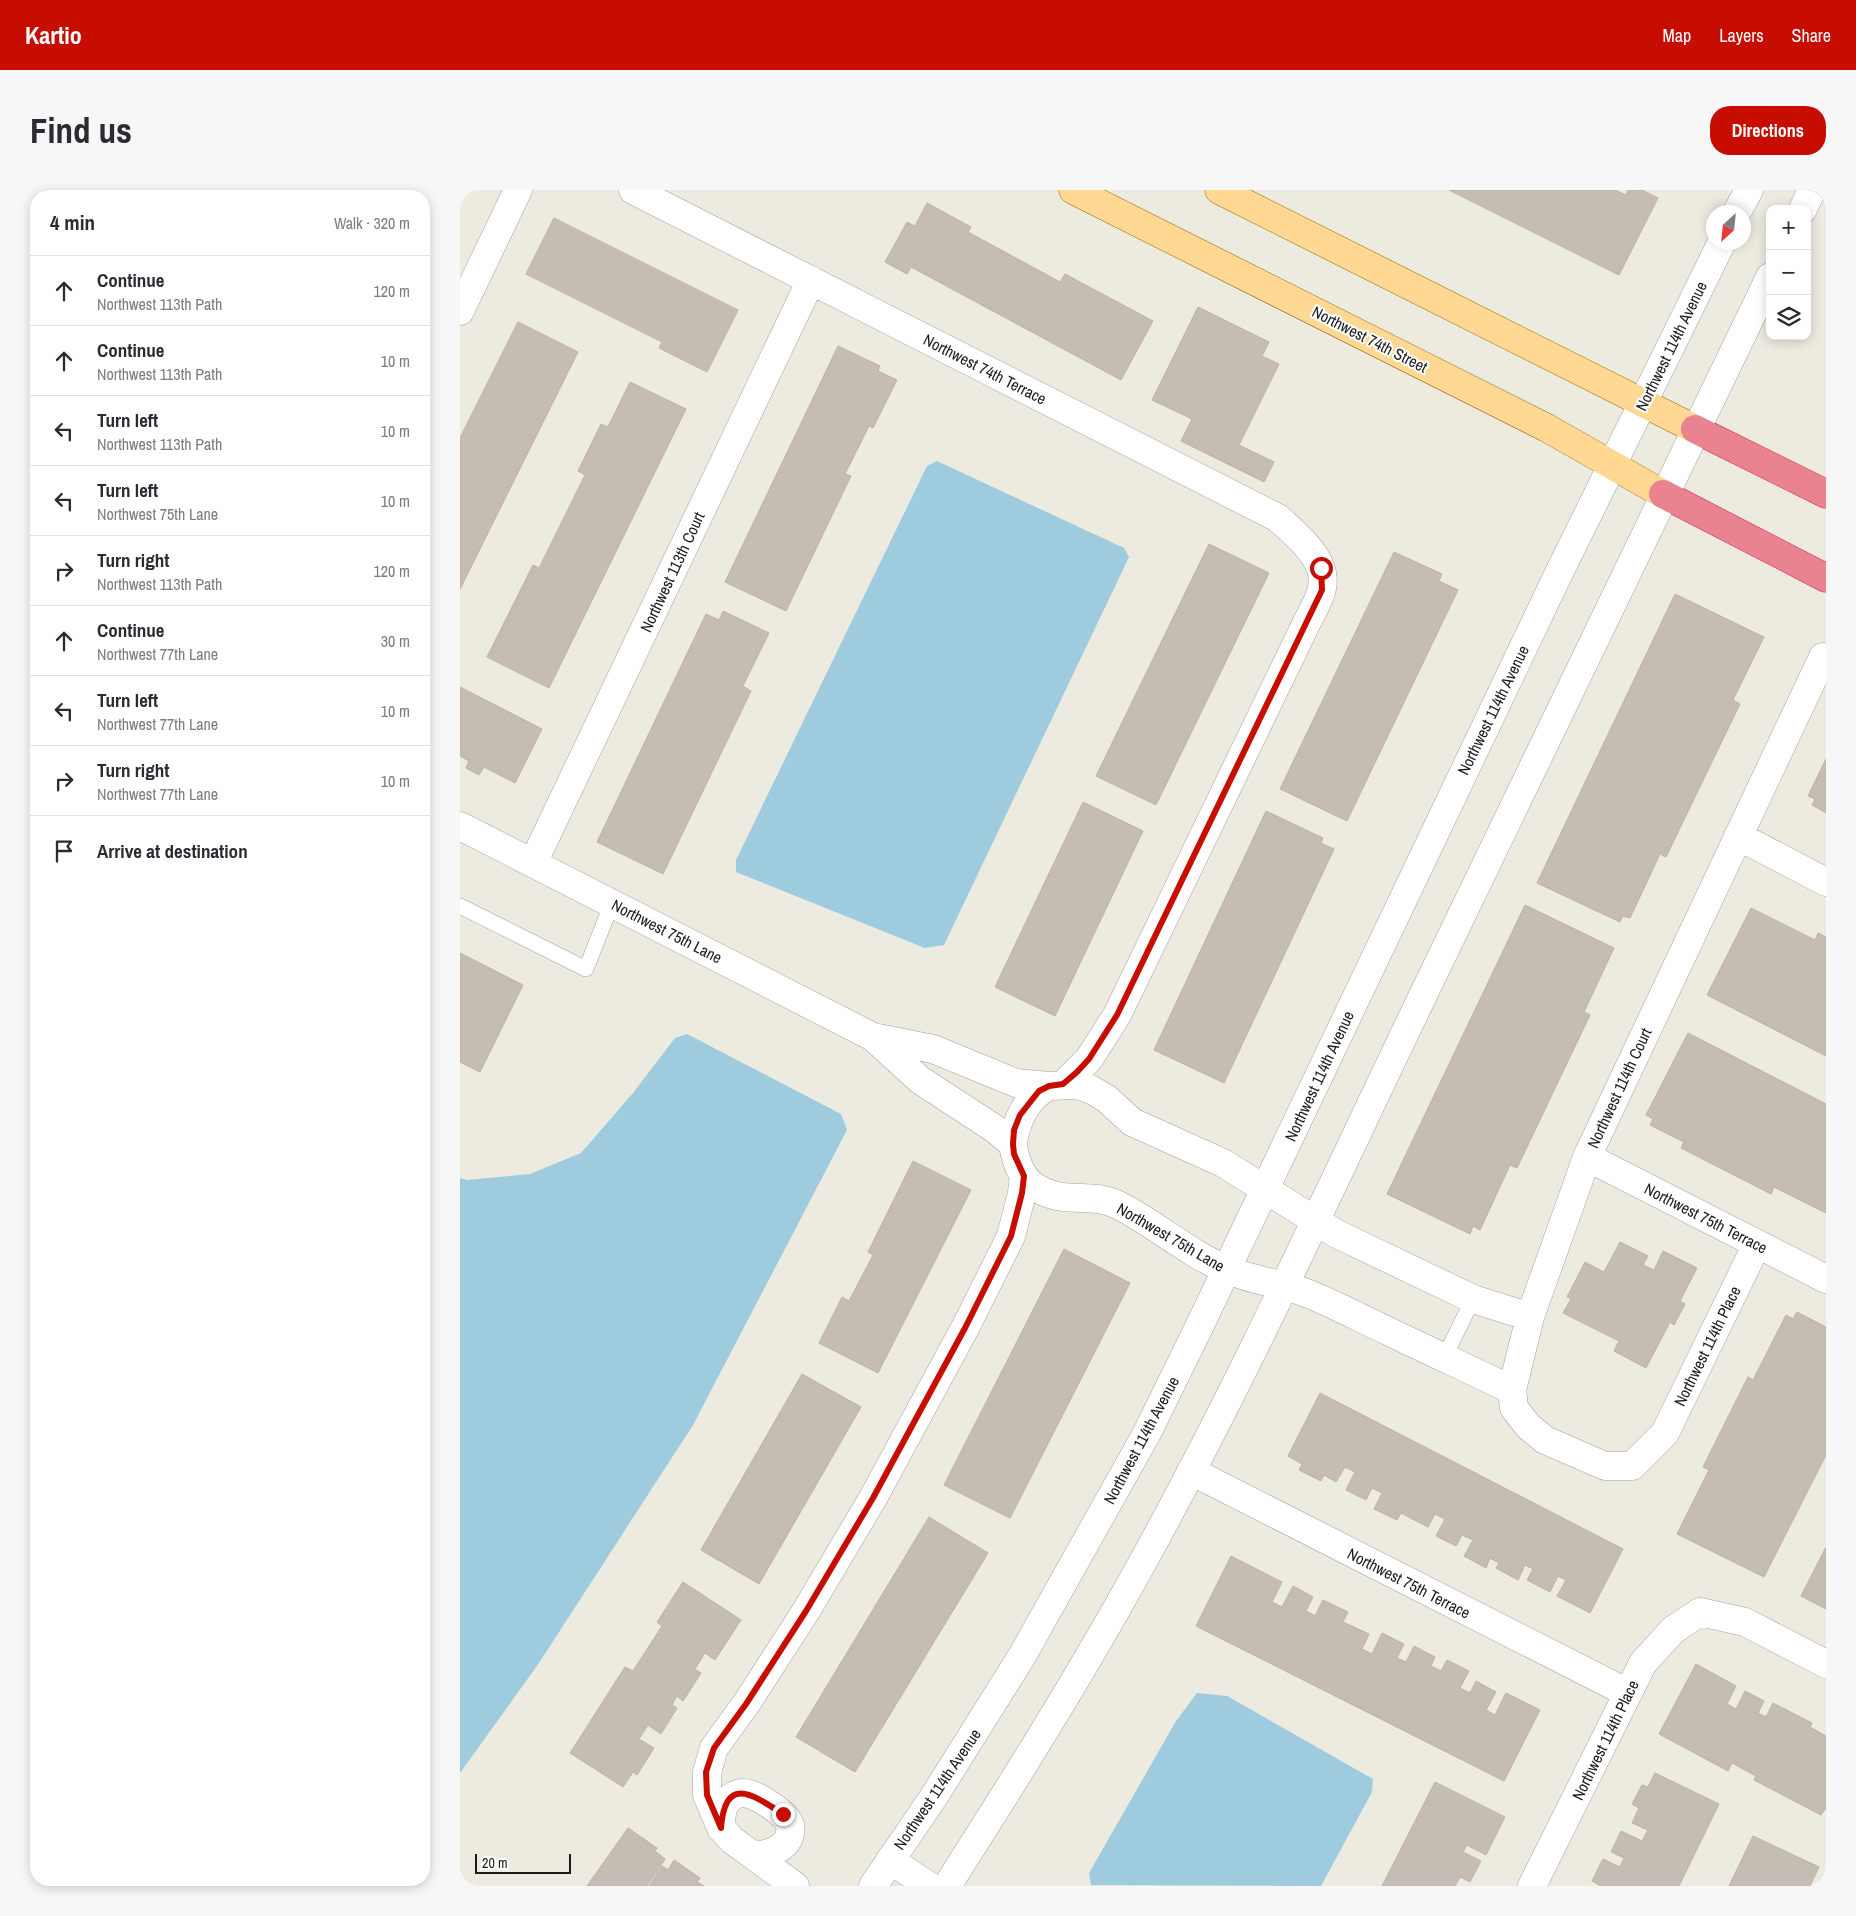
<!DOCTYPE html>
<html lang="en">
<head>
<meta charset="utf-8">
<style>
	:root { --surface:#fff; --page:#f7f7f7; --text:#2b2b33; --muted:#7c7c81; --line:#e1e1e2; --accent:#c60d00 }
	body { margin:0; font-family:"Archivo Narrow",sans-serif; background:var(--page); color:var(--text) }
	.controls { position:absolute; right:15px; top:15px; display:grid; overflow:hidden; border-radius:10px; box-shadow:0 2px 12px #0003 }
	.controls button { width:45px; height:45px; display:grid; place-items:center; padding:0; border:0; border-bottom:1px solid var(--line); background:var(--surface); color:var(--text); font:25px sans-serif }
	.compass { position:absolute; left:1246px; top:15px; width:45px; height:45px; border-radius:50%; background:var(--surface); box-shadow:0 2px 12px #0003; rotate:207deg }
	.scale { position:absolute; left:15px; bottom:12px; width:96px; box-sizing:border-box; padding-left:5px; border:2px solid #1b1b1b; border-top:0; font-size:14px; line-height:18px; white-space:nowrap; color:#1b1b1b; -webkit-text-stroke:4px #fff; paint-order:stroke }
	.stop { position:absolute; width:15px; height:15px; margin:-11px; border:4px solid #c60d00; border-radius:50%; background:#fff }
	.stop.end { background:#c60d00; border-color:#fff; box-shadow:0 1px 5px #0008 }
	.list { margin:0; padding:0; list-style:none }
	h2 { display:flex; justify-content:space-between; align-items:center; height:65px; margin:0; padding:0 20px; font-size:21px }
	h2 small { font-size:16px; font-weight:400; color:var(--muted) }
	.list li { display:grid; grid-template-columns:32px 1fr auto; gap:15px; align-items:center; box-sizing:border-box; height:70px; padding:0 20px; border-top:1px solid var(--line) }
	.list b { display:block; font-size:19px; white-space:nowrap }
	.list p { margin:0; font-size:16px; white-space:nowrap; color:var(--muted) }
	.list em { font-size:16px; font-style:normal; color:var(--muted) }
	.icon { flex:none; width:28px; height:28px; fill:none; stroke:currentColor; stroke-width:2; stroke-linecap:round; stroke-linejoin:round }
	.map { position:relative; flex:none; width:1366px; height:1696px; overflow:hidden; border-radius:20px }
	header { display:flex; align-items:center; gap:30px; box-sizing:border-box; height:70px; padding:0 25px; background:var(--accent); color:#fff }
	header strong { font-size:24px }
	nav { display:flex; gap:28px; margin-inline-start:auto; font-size:18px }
	.intro { display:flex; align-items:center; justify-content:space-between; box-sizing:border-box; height:120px; padding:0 30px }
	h1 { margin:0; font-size:35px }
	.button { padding:12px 22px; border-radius:20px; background:var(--accent); color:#fff; font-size:18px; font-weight:700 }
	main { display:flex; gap:30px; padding:0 30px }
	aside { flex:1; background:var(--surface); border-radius:20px; box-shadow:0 2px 12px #0003 }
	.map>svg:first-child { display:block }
	.water { fill:#9ecbde }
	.building { fill:#c5bcb3; stroke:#bfb1a2 }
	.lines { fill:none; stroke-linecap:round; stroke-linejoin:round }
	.service-casing { stroke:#a2a2a2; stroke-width:16 }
	.minor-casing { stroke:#a2a2a2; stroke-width:29 }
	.tertiary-casing { stroke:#a2a2a2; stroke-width:29 }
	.primary-casing { stroke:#926c00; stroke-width:29 }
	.motorway-casing { stroke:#dc1c51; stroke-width:29 }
	.service { stroke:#fff; stroke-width:15 }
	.minor { stroke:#fff; stroke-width:28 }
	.tertiary { stroke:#fff; stroke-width:28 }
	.primary { stroke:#ffd893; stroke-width:28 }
	.motorway { stroke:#e9838f; stroke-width:28 }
	.route { stroke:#c60d00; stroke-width:6 }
	.labels { text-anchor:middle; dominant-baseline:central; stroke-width:4; stroke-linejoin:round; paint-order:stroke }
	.street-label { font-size:16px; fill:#1b1b1b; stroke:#fff }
</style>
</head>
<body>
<header>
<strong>Kartio</strong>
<nav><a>Map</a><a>Layers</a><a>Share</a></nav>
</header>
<div class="intro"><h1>Find us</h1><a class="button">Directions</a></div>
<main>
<aside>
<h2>4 min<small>Walk · 320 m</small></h2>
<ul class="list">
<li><svg class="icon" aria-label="ahead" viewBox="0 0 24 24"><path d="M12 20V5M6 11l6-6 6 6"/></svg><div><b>Continue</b><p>Northwest 113th Path</p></div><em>120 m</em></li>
<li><svg class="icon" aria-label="ahead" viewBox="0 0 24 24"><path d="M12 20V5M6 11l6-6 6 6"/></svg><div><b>Continue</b><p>Northwest 113th Path</p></div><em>10 m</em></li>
<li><svg class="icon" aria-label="left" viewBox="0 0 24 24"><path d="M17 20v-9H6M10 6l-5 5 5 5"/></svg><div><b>Turn left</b><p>Northwest 113th Path</p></div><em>10 m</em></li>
<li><svg class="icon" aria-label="left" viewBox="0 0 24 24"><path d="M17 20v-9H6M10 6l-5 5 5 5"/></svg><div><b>Turn left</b><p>Northwest 75th Lane</p></div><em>10 m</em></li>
<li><svg class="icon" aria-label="right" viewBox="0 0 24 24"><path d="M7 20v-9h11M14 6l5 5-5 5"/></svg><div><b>Turn right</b><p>Northwest 113th Path</p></div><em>120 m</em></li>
<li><svg class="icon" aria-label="ahead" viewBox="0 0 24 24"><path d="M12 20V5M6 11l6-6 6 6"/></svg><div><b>Continue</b><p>Northwest 77th Lane</p></div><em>30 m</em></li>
<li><svg class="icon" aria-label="left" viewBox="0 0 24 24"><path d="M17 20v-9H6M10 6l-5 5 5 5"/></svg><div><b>Turn left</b><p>Northwest 77th Lane</p></div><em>10 m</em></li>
<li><svg class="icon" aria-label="right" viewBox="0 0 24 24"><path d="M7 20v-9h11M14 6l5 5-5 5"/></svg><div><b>Turn right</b><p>Northwest 77th Lane</p></div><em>10 m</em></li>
<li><svg class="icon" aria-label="arrive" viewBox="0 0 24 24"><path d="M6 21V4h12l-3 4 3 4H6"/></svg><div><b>Arrive at destination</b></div></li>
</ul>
</aside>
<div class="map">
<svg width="1366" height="1696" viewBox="0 0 1366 1696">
	<rect width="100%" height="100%" fill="#edeae0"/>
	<path class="water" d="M477 271 664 358 669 367 484 755 465 758 276 682V670L467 276Z
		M227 844 381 924 387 940 233 1235 79 1473 0 1583V988L7 990 70 984 121 963 173 903 215 848Z
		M737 1503 767 1506 913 1589 912 1602 861 1696 631 1695 629 1683 716 1531Z"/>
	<path class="building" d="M989 0H1155L1166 5 1168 0H1182L1198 8 1159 85Z
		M467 13 511 37 508 42 600 92 605 84 693 131 661 190 451 77 447 84 425 72 447 32 455 36Z
		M94 28 278 120 247 182 199 158 202 152 66 84Z
		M738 117 809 152 802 166 819 174 779 255 814 272 804 292 721 251 732 229 692 210Z
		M58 132 118 162 0 399V248Z
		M378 156 420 176 418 181 437 190 413 238 409 236 385 284 391 286 326 421 265 392Z
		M170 192 226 219 89 498 27 467 73 375 79 378 125 285 118 281 141 234 148 237Z
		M749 354 809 383 696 615 636 586Z
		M934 362 982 384 979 391 998 400 887 631 820 599Z
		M1215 404 1304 447 1273 510 1280 514 1206 667 1200 664 1170 728 1163 726 1160 732 1077 693Z
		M263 421 309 443 283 496 291 501 203 684 137 652 246 424 259 430Z
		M0 497 82 539 55 593 24 577 19 585 6 578 9 571 0 566Z
		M1366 569V623L1352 615 1355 609 1348 606Z
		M623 612 683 641 595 826 535 797Z
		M806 621 863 648 861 653 874 659 764 893 694 860Z
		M1065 715 1154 758 1124 822 1130 825 1057 978 1050 975 1020 1040 1013 1036 1010 1044 927 1004Z
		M1291 718 1355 750 1358 743 1366 747V866L1247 805Z
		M0 763 63 795 20 882 0 872Z
		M1228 843 1366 914V1023L1314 997 1311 1004 1221 958 1224 952 1190 935 1193 929 1186 925Z
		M453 971 511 1000 418 1183 359 1153 382 1107 389 1111 413 1065 408 1062Z
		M1160 1052 1188 1066 1183 1075 1194 1080 1203 1061 1237 1078 1220 1111 1225 1114 1214 1135 1210 1132 1186 1178 1154 1161 1159 1151 1103 1123 1111 1109 1107 1107 1125 1072 1144 1082Z
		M604 1059 670 1093 550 1328 484 1295Z
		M1337 1122 1366 1137V1265L1304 1387 1217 1344 1249 1280 1243 1277 1288 1187 1293 1190 1326 1125 1333 1129Z
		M342 1184 401 1217 299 1394 241 1360Z
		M860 1203 1163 1359 1130 1423 1097 1406 1106 1390 1098 1386 1090 1402 1067 1390 1073 1379 1065 1375 1058 1390 1036 1378 1039 1373 1030 1368 1026 1378 1004 1366 1013 1350 1002 1345 996 1356 976 1346 985 1329 975 1324 968 1337 941 1323 937 1330 914 1319 922 1303 912 1298 906 1310 886 1300 895 1282 885 1277 876 1292 864 1285 861 1291 839 1280 842 1274 828 1266Z
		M469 1327 528 1363 395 1582 336 1547Z
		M1366 1357V1419L1341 1406Z
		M771 1366 822 1392 812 1412 822 1417 833 1396 853 1407 846 1421 855 1426 863 1410 888 1422 883 1432 909 1444 902 1459 912 1464 922 1443 944 1454 937 1468 946 1472 954 1456 975 1467 971 1476 981 1481 987 1470 1009 1481 1000 1498 1010 1503 1016 1491 1036 1502 1026 1520 1035 1525 1046 1503 1080 1520 1044 1591 736 1436Z
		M223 1392 281 1430 255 1470 245 1463 235 1479 241 1483 223 1511 217 1506 212 1515 217 1518 201 1544 188 1535 179 1549 194 1558 177 1585 173 1582 163 1597 110 1563 165 1477 173 1481 202 1436 197 1432Z
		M1236 1474 1276 1496 1267 1514 1276 1519 1285 1501 1304 1511 1298 1523 1306 1527 1313 1513 1352 1533 1350 1537 1366 1546V1620L1365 1619 1361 1625 1294 1590 1296 1586 1272 1573 1268 1581 1199 1544Z
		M1195 1583 1259 1614 1219 1696H1141L1132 1691 1143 1669 1160 1677 1164 1668 1151 1662 1161 1641 1182 1651 1188 1640 1172 1633 1179 1618 1172 1614 1182 1595 1188 1597Z
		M975 1592 1045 1627 1026 1665 1007 1655 1003 1662 1021 1671 1010 1692 1000 1687 995 1696H922Z
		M168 1638 197 1658 195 1661 205 1669 187 1696H127Z
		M1293 1646 1359 1677 1350 1696H1269Z
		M214 1670 240 1688 237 1692 244 1696H189L202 1676 208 1680Z"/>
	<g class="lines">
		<g class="service-casing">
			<path id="service" d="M0 716 126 779 152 713
				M984 1168 1013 1109"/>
		</g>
		<g class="minor-casing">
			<path id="minor" d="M173 0 818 328C837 346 871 371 861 402 858 411 853 421 848 430L657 825 629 869 603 895
				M0 121 58 0
				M0 636 413 847 460 890 535 939 553 954C555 969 561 988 575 997 605 1016 630 1001 658 1015 696 1034 727 1063 766 1079 792 1091 822 1093 849 1104 876 1115 902 1129 928 1141 969 1161 1011 1180 1052 1200
				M1278 646 1366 692
				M73 673 351 90
				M413 847 473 859 556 893 589 896 617 895 632 900 647 909 672 932 763 973 877 1044 1013 1109 1070 1127
				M553 954C556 930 567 907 589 896
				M1127 967 1366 1089
				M1297 1054 1205 1243 1172 1276H1145L1085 1250 1068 1236 1054 1218 1052 1200 1070 1127 1127 967 1363 467
				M731 1281 1168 1503
				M261 1638C261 1630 261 1619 266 1612 270 1607 277 1603 283 1603 294 1602 327 1624 330 1635 334 1657 310 1664 294 1666
				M430 1670 469 1696
				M335 1696 272 1650 261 1638 247 1605V1582L254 1558 286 1514 346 1421 413 1308 505 1138 551 1046 562 1003 564 986
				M1072 1696 1183 1473 1213 1440 1240 1422 1285 1432 1366 1474"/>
		</g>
		<g class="tertiary-casing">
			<path id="tertiary" d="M1343 19 1352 0
				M1277 22 1289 0
				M413 1696 473 1608 562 1466 687 1243 740 1135 1097 387 1262 52
				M487 1696C554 1591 620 1486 680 1377 784 1189 873 992 966 799 1080 561 1194 323 1310 87"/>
		</g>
		<g class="primary-casing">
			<path id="primary" d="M613 0 1087 238 1203 304
				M759 0 1235 239"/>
		</g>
		<g class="motorway-casing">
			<path id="motorway" d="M1235 239 1366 304
				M1203 304 1366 388"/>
		</g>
		<use href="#service" class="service"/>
		<use href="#minor" class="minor"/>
		<use href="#tertiary" class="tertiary"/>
		<use href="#primary" class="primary"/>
		<use href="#motorway" class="motorway"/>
	</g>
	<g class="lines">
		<path class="route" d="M323 1624C292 1604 265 1585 261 1638L247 1605 246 1582 254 1558 286 1514 346 1421 413 1308 505 1138 551 1046 562 1003 564 986 554 964 553 954 554 940 560 925 579 901 589 896 603 894 617 882 629 869 657 825 862 400 861 378"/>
	</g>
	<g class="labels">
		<g class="street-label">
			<text transform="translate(910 149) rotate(27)">Northwest 74th Street</text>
			<text transform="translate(1211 156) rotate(-64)">Northwest 114th Avenue</text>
			<text transform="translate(525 179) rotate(27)">Northwest 74th Terrace</text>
			<text transform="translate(212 382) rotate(-65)">Northwest 113th Court</text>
			<text transform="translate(1033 520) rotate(-64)">Northwest 114th Avenue</text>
			<text transform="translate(207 741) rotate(27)">Northwest 75th Lane</text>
			<text transform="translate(859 886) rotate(-65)">Northwest 114th Avenue</text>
			<text transform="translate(1159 898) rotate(-65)">Northwest 114th Court</text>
			<text transform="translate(1246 1028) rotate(27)">Northwest 75th Terrace</text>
			<text transform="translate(711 1047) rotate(30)">Northwest 75th Lane</text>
			<text transform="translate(1247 1156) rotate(-64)">Northwest 114th Place</text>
			<text transform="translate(681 1250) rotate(-62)">Northwest 114th Avenue</text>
			<text transform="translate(949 1393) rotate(27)">Northwest 75th Terrace</text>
			<text transform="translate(1145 1550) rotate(-64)">Northwest 114th Place</text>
			<text transform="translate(477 1599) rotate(-56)">Northwest 114th Avenue</text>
		</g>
	</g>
</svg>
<div class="controls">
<button>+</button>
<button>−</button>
<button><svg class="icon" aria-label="layers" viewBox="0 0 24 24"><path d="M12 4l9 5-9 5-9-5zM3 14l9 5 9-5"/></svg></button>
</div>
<svg class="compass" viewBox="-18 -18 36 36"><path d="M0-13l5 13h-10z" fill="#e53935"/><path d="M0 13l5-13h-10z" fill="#7c7c81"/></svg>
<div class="scale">20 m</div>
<div class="stop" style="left:861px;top:378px"></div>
<div class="stop end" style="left:323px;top:1624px"></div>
</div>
</main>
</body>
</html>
